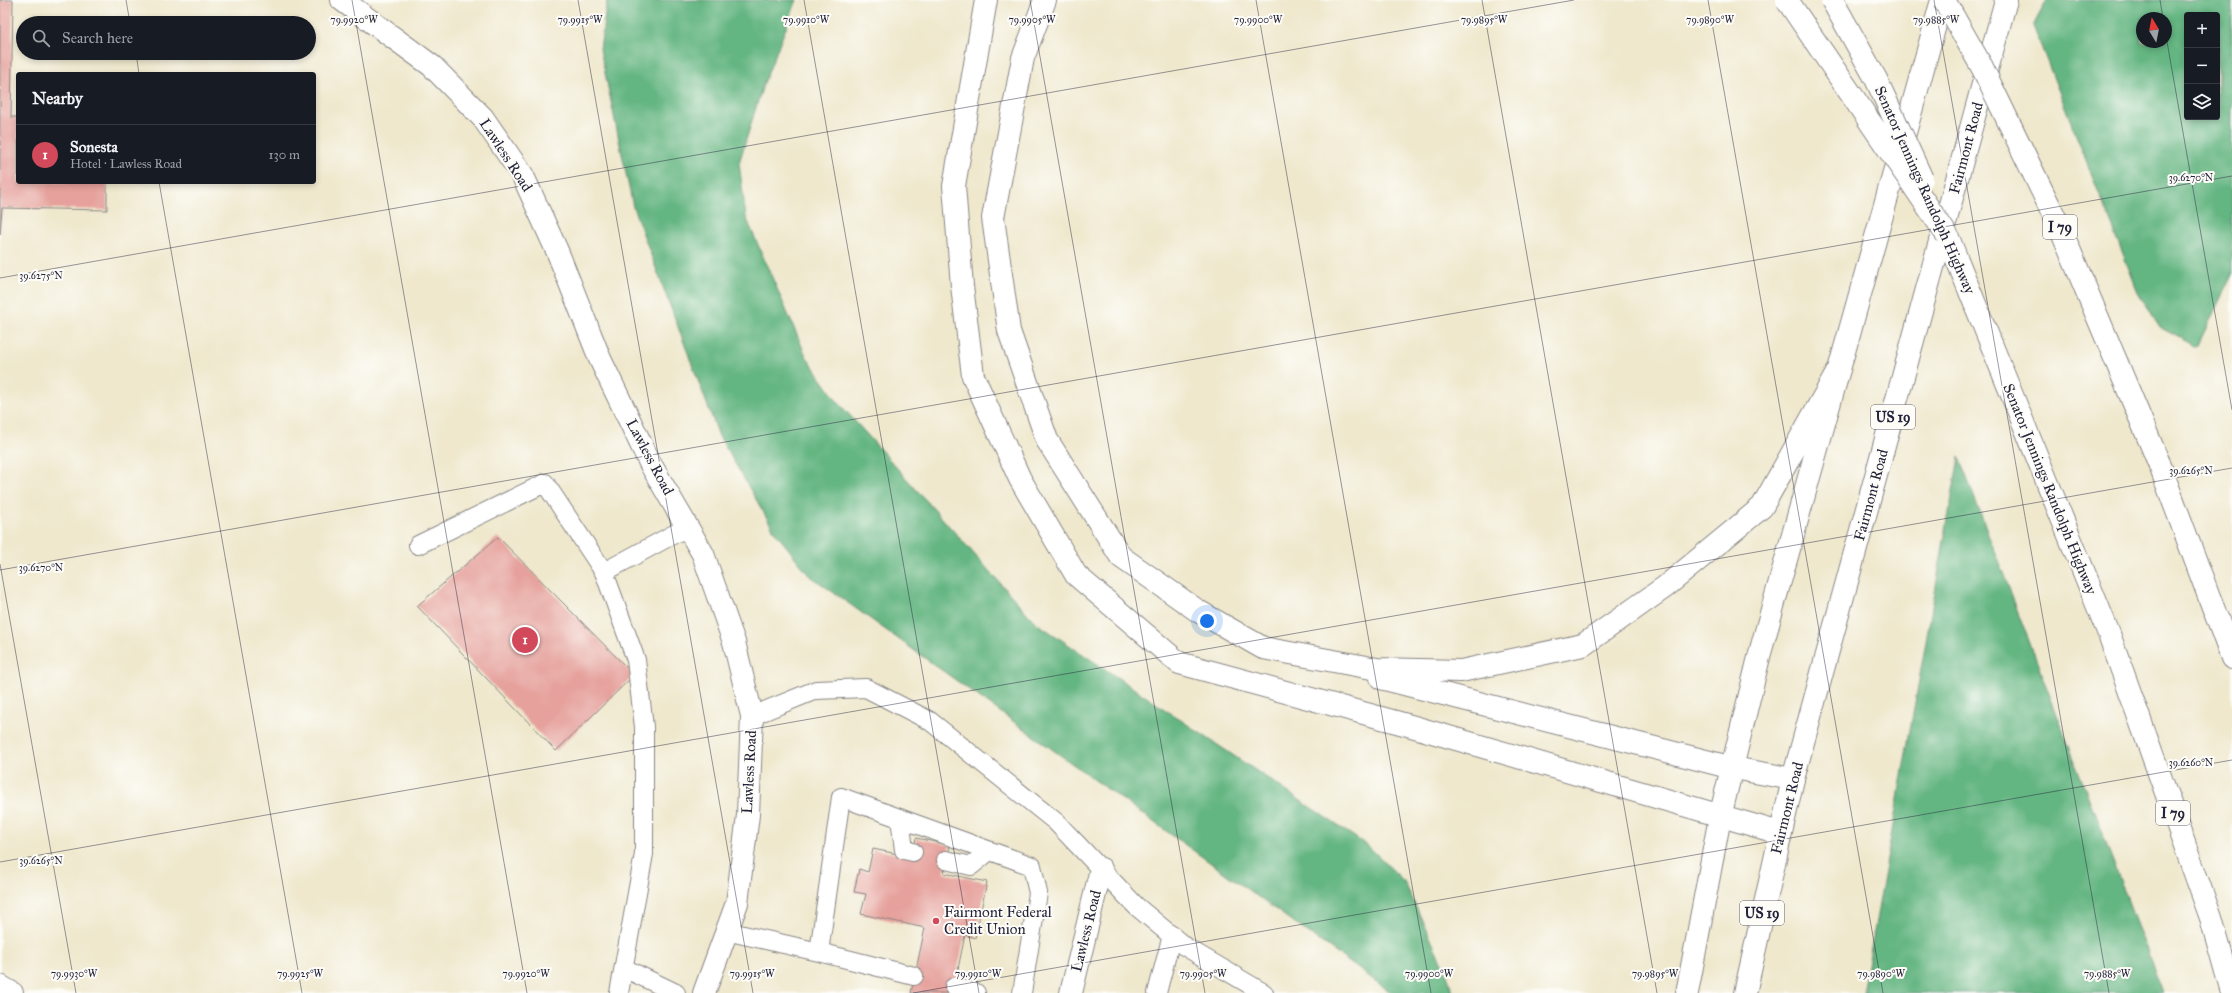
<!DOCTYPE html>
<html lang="en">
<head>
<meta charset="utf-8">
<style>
	:root { --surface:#171b24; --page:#20242c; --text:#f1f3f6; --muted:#9ea1a6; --line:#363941; --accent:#d1495b }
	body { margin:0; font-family:"IM FELL Great Primer",serif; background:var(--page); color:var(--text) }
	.controls { position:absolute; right:12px; top:12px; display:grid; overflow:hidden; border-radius:4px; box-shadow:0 2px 6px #0003 }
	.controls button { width:36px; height:36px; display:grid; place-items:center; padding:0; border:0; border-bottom:1px solid var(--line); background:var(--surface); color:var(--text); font:20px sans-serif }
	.compass { position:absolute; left:2136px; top:12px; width:36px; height:36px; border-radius:50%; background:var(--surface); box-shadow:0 2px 6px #0003; rotate:350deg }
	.you { position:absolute; left:1207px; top:621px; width:14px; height:14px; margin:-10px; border:3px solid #fff; border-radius:50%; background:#1a73e8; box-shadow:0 0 0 6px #1a73e833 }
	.badge { display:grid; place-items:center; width:26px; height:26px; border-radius:50%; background:var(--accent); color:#fff; font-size:13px; font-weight:700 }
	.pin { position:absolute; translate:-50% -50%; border:2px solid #fff; box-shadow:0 1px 4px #0006 }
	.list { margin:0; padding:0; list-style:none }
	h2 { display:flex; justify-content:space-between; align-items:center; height:52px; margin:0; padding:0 16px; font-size:17px }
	h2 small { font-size:13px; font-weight:400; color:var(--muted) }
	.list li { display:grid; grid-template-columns:26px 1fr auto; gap:12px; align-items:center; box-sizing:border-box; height:60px; padding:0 16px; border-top:1px solid var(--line) }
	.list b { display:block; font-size:15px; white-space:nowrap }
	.list p { margin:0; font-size:13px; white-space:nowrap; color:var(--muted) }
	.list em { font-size:13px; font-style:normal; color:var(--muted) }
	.icon { flex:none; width:22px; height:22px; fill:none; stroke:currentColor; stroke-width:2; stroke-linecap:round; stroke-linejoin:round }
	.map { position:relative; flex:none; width:2232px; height:993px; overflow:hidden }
	.search { position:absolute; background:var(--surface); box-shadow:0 2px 6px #0003; left:16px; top:16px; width:300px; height:44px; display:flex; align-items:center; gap:10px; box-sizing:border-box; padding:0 14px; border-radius:22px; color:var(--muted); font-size:15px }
	.panel { position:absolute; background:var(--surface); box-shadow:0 2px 6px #0003; left:16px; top:72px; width:300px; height:112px; border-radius:4px }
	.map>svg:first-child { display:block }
	.forest { fill:#63b581; stroke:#426c5e; fill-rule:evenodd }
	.building { fill:#e6a19c }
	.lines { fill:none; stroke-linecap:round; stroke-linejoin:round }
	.lane-casing { stroke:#888584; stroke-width:20 }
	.street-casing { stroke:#888584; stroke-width:24 }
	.secondary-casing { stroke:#888584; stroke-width:24 }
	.primary-casing { stroke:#888584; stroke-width:24 }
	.highway-casing { stroke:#888584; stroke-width:24 }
	.lane { stroke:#fff; stroke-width:18 }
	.street { stroke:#fff; stroke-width:22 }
	.secondary { stroke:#fff; stroke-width:22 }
	.primary { stroke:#fff; stroke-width:22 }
	.highway { stroke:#fff; stroke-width:22 }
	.highway-bridge-casing { stroke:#888584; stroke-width:24; stroke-linecap:butt }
	.highway-bridge { stroke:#fff; stroke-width:22 }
	.ticks { fill:none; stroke:#22223b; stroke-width:1; stroke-opacity:0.45 }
	.poi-dot { fill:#d1495b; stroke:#fdfcf7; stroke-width:1.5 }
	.labels { text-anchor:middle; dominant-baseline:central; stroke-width:4; stroke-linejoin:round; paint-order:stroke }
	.shield { fill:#fdfcf7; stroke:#646373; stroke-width:1 }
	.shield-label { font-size:14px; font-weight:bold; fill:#22223b }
	.street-label { font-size:15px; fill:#22223b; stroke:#fdfcf7 }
	.poi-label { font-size:15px; fill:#22223b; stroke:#fdfcf7; text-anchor:start }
	.ticks-label { font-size:10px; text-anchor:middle; fill:#22223b; stroke:#fdfcf7; stroke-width:4; stroke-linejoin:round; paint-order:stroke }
</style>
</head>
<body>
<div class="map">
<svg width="2232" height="993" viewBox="0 0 2232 993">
	<rect width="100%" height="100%" fill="#fdfcf7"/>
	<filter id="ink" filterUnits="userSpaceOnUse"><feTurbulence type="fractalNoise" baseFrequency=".025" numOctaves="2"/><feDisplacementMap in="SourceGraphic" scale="8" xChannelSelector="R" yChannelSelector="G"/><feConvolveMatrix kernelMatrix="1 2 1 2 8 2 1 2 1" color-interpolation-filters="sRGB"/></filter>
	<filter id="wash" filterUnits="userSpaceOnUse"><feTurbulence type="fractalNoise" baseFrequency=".012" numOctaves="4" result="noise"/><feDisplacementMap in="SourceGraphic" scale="16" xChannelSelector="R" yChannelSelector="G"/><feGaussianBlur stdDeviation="0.9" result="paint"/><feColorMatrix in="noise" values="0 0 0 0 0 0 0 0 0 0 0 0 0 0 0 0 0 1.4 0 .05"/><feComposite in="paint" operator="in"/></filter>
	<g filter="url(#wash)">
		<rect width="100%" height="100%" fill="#efe8cd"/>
		<path class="forest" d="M607 0H797L762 88 739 163 746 217 807 358 837 401 1035 622 1368 846 1404 881 1447 974 1453 993H1392L809 575 775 532 719 436 633 207 600 49Z
			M2047 0H2232V275L2197 347 2159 327 2138 292 2033 26ZM2187 15H2217V117H2187ZM2142 18H2166V42H2142Z
			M1959 457 2163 993H1863Z"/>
		<g id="blocks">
			<path class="building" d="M0 0H13L11 117H18V182H107V210L2 208 0 234Z
				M498 537 634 675 556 751 417 606Z
				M916 838 950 845 944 873 987 882 975 938 965 935 953 993H911L925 928 861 914 866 894 854 892 859 869 868 872 873 849 912 857Z"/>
		</g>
	</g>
	<g filter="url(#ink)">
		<use href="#blocks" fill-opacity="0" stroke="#888584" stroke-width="1"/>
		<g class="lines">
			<g class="lane-casing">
				<path id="lane" d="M418 545 545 483 604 572 687 527
					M604 572 636 660 644 727V854L619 993
					M752 716 816 690 866 688 930 721 1056 822 1136 906 1184 946 1264 993
					M900 818 904 850 913 852
					M946 860 971 866 989 851
					M726 931 819 952 841 797 1032 866 1038 893 1022 993
					M819 952 914 976
					M624 968 676 993
					M954 987 976 993
					M1157 993 1172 935"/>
			</g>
			<g class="street-casing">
				<path id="street" d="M1071 993 1101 869"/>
			</g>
			<g class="secondary-casing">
				<path id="secondary" d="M342 0 432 66 483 118 523 176 558 253 600 359 651 465 703 554 734 642 752 716 748 815 737 903 704 993
					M0 986 12 993"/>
			</g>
			<g class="primary-casing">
				<path id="primary" d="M1687 993 1720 817 1760 653 1942 0
					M1745 993 1793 779 2006 0"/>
			</g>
			<g class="highway-casing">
				<path id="highway" d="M986 0 954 186 962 286 973 376 1020 479 1076 575 1179 663 1411 726 1780 833
					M1045 0 1023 58 993 218 1009 331 1047 440 1121 557 1198 611 1263 648 1377 669 1461 671 1583 645 1665 587 1762 507 1838 371
					M1947 235 2109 634 2211 918 2232 993
					M2159 463 2232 658
					M1381 678 1733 768 1793 779"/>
			</g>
			<use href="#lane" class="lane"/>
			<use href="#street" class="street"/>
			<use href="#secondary" class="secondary"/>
			<use href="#primary" class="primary"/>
			<use href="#highway" class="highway"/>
			<g class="highway-bridge-casing">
				<path id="highway-bridge" d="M1787 0 1947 235
					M1832 0 1876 79 1922 179
					M1944 0 1982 67 2061 230 2159 463"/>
			</g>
			<use href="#highway-bridge" class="highway-bridge"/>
		</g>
	</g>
	<path class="ticks" d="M126 0 130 23M352 0 527 993M578 0 753 993M804 0 979 993M1030 0 1205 993M1256 0 1431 993M1482 0 1657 993M1708 0 1883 993M1934 0 2109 993M2160 0 2163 18M2166 36 2232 410M136 53 139 74M159 182 302 993M0 278 1574 0M0 564 76 993M0 570 2232 176M0 862 2232 468M913 993 2232 760"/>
	<circle class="poi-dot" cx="936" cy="921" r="4"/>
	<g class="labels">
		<g class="shield">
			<rect x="2043" y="215" width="34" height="24" rx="3"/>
			<rect x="1871" y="405" width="44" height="24" rx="3"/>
			<rect x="2156" y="801" width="34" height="24" rx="3"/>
			<rect x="1740" y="901" width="44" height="24" rx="3"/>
		</g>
		<g class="shield-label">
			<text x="2060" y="227">I 79</text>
			<text x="1893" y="417">US 19</text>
			<text x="2173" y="813">I 79</text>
			<text x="1762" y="913">US 19</text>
		</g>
		<g class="street-label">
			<text transform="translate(1966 148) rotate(-75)">Fairmont Road</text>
			<text transform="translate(506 155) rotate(57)">Lawless Road</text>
			<text transform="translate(1925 190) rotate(66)">Senator Jennings Randolph Highway</text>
			<text transform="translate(650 457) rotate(62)">Lawless Road</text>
			<text transform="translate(2050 489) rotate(68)">Senator Jennings Randolph Highway</text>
			<text transform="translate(1871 495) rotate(-75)">Fairmont Road</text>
			<text transform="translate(749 772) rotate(-87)">Lawless Road</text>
			<text transform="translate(1787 808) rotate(-76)">Fairmont Road</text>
			<text transform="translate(1086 931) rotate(-76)">Lawless Road</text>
		</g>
		<g class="poi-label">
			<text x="944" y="912">Fairmont Federal<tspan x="944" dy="17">Credit Union</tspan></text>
		</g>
	</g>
	<g class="ticks-label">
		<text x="354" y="23">79.9920°W</text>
		<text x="580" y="23">79.9915°W</text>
		<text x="806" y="23">79.9910°W</text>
		<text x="1032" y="23">79.9905°W</text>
		<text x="1258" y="23">79.9900°W</text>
		<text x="1484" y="23">79.9895°W</text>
		<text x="1710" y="23">79.9890°W</text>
		<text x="1936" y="23">79.9885°W</text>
		<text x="2191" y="181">39.6270°N</text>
		<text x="41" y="279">39.6275°N</text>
		<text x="2191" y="474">39.6265°N</text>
		<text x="41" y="571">39.6270°N</text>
		<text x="2191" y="766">39.6260°N</text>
		<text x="41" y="864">39.6265°N</text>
		<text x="74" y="977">79.9930°W</text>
		<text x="300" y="977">79.9925°W</text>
		<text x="526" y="977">79.9920°W</text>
		<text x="752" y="977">79.9915°W</text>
		<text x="978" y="977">79.9910°W</text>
		<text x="1203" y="977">79.9905°W</text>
		<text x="1429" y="977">79.9900°W</text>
		<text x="1655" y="977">79.9895°W</text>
		<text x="1881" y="977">79.9890°W</text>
		<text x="2107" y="977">79.9885°W</text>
	</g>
</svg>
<div class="controls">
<button>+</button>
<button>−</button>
<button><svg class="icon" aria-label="layers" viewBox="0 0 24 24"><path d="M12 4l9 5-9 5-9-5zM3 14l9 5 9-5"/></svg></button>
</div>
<svg class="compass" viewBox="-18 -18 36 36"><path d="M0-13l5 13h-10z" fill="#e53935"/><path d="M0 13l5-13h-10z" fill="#9ea1a6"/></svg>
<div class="you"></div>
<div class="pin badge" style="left:525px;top:640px">1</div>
<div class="search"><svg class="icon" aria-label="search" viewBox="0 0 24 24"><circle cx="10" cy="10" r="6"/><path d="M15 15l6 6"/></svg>Search here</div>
<section class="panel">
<h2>Nearby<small></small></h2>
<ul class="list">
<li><span class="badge">1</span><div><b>Sonesta</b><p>Hotel · Lawless Road</p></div><em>130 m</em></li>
</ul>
</section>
</div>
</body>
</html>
